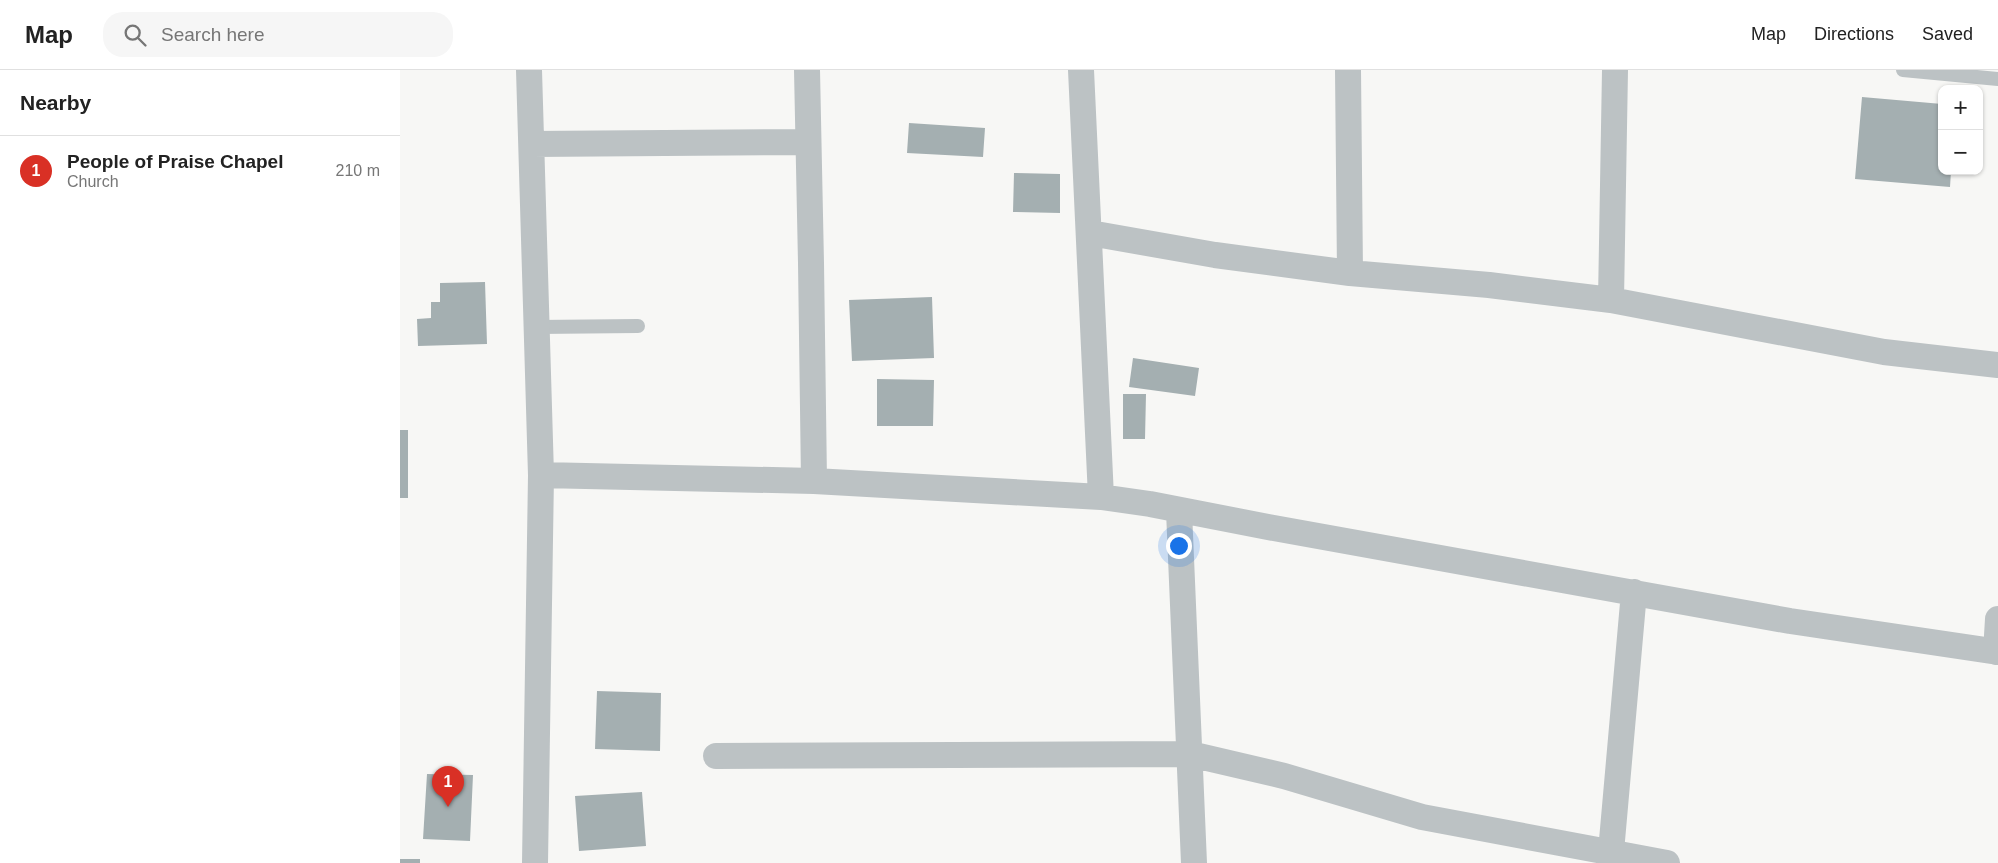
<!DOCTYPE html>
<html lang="en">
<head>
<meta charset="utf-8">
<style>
	:root { --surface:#fff; --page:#f6f6f6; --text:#222; --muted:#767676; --line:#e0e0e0; --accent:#d93025 }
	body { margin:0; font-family:Arial,sans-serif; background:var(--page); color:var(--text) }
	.controls { position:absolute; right:15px; top:15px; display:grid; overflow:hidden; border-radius:10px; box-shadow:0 1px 4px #0004 }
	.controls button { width:45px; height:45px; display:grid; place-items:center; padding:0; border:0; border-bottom:1px solid var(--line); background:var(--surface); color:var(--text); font:25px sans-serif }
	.you { position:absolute; left:778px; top:475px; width:18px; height:18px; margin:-12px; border:4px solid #fff; border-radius:50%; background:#1a73e8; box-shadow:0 0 0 8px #1a73e833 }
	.badge { display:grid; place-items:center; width:32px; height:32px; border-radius:50%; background:var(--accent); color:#fff; font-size:16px; font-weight:700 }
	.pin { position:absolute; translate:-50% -41px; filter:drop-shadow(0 1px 2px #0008) }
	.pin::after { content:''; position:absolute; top:26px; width:18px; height:15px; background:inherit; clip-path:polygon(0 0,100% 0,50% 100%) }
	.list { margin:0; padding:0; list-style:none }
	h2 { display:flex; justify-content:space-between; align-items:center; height:65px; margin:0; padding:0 20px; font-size:21px }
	h2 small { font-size:16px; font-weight:400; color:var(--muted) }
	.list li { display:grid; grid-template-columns:32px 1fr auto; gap:15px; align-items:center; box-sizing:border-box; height:70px; padding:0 20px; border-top:1px solid var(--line) }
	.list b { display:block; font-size:19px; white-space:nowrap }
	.list p { margin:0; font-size:16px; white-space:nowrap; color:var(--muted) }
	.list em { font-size:16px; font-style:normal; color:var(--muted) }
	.icon { flex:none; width:28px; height:28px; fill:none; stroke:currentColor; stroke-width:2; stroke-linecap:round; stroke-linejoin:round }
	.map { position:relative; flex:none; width:1598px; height:793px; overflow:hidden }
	header { display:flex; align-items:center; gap:30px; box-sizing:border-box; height:70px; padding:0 25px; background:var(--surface); border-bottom:1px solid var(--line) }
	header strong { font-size:24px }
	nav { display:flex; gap:28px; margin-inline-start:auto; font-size:18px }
	.search { width:350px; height:45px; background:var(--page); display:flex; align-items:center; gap:12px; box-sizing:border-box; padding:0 18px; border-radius:20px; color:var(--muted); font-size:19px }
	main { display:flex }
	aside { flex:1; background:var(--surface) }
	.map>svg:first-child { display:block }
	.building { fill:#a4afb1 }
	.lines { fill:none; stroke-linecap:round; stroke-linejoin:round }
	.lane { stroke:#bcc2c4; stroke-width:14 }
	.street { stroke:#bcc2c4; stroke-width:26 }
</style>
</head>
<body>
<header>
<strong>Map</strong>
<div class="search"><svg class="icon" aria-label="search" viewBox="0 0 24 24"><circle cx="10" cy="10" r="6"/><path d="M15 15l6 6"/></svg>Search here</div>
<nav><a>Map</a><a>Directions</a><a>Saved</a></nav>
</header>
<main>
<aside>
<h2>Nearby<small></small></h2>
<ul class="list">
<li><span class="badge">1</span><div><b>People of Praise Chapel</b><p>Church</p></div><em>210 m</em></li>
</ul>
</aside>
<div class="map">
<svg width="1598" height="793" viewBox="0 0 1598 793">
	<rect width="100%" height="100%" fill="#f7f7f5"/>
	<path class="building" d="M1462 27 1542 34V101H1551L1550 117 1455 109Z
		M509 53 585 58 583 87 507 83Z
		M614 103 660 104V143L613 142Z
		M85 212 87 274 18 276 17 249 31 248V232H40V213Z
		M532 227 534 288 452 291 449 230Z
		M733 288 799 298 795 326 729 317Z
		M477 309 534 310 533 356H477Z
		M723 324H746L745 369H723Z
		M0 360H8V428H0Z
		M197 621 261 623 260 681 195 679Z
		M27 704 73 705 70 771 23 769Z
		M242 722 246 776 179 781 175 726Z
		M0 789H20V793H0Z"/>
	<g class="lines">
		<path class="lane" d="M1503 0 1598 9
			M137 257 238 256"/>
		<path class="street" d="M129 0 141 405 135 793
			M407 0 411 193 414 411
			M681 0 701 427
			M948 0 950 203
			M132 74 408 72
			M690 163 815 185 950 203 1089 215 1211 230 1484 282 1598 295
			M1211 230 1215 0
			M141 405 414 411 701 427 750 434 868 457 1390 551 1598 582
			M779 441 794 793
			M1596 582 1598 549
			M316 686 790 684 884 706 1022 747 1267 793
			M1210 793 1234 522"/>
	</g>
</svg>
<div class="controls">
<button>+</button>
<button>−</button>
</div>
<div class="you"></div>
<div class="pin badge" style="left:48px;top:737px">1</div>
</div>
</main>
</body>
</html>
